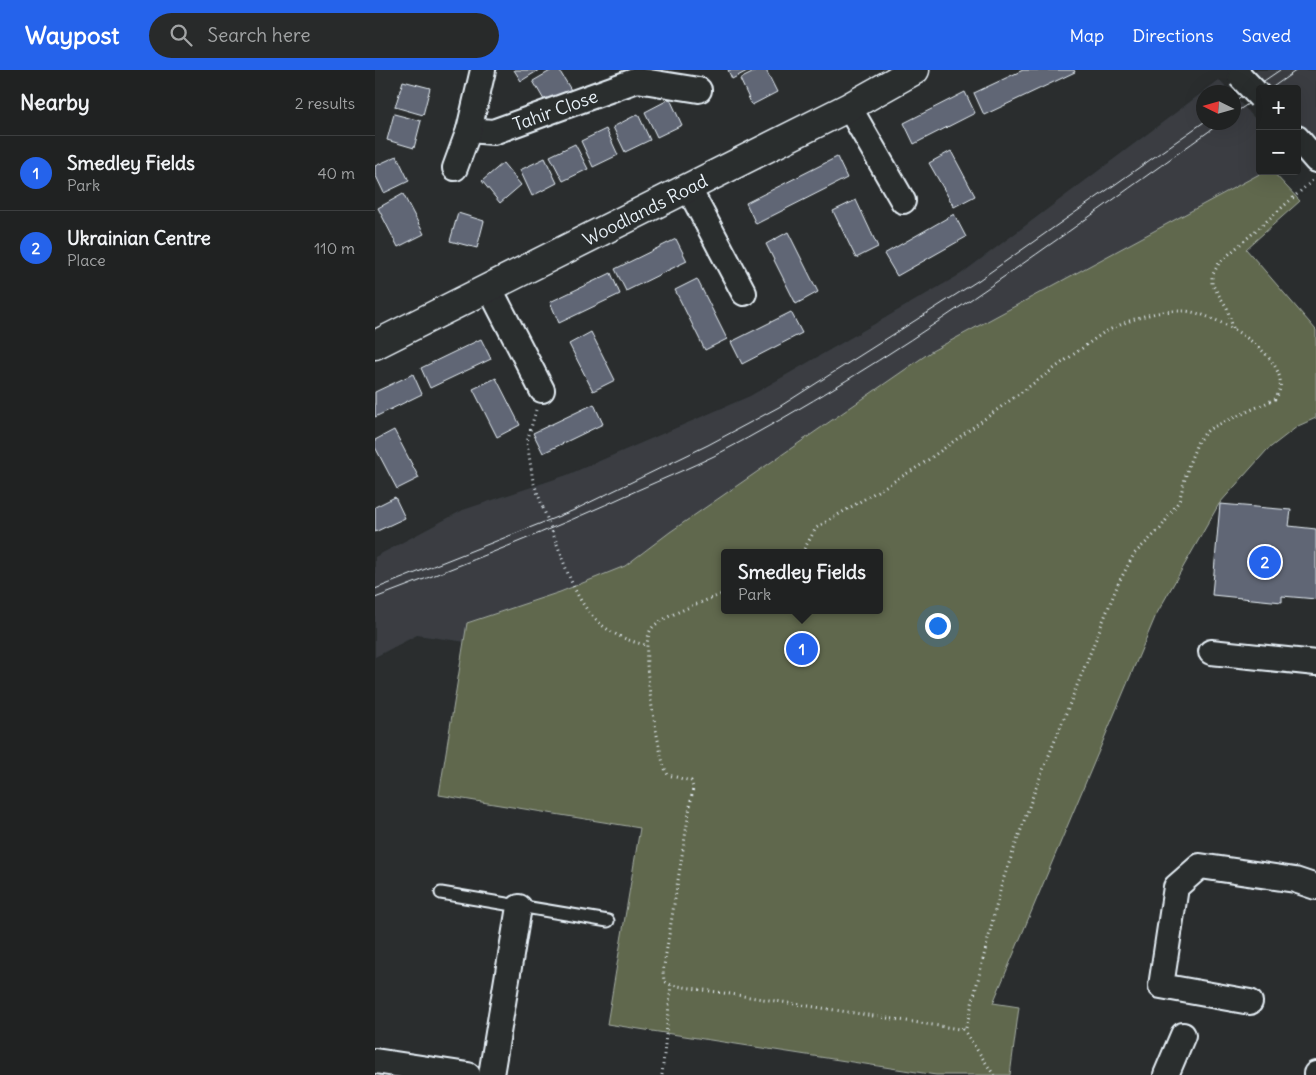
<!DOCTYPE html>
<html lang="en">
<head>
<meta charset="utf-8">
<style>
	:root { --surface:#202222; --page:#282a2a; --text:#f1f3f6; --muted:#a2a4a5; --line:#3d3f40; --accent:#2563eb }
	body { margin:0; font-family:Delius,sans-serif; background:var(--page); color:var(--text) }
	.controls { position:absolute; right:15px; top:15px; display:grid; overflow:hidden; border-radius:5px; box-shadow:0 5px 20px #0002 }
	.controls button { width:45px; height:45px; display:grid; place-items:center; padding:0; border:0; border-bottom:1px solid var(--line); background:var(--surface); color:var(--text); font:25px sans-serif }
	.compass { position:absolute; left:821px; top:15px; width:45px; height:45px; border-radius:50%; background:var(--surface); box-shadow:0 5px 20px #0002; rotate:275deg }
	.you { position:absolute; left:562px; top:555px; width:18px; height:18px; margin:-12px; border:4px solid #fff; border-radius:50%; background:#1a73e8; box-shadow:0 0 0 8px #1a73e833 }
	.badge { display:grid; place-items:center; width:32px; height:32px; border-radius:50%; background:var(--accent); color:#fff; font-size:16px; font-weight:700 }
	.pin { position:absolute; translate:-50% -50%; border:2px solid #fff; box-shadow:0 1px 5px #0006 }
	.popup { position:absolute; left:346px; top:479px; width:162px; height:65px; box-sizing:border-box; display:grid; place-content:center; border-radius:5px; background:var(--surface); filter:drop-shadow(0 1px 4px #0005); font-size:16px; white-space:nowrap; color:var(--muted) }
	.popup b { font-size:19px; color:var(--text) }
	.popup::after { content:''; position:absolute; left:50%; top:100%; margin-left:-10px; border:10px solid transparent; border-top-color:var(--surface) }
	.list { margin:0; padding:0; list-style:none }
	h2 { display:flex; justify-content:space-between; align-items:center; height:65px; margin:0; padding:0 20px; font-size:21px }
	h2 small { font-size:16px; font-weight:400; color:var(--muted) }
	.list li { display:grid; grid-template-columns:32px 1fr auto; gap:15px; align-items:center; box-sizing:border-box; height:75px; padding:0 20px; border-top:1px solid var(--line) }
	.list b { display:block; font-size:19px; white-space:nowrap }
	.list p { margin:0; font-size:16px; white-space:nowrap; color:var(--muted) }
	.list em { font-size:16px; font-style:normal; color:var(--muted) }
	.icon { flex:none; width:28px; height:28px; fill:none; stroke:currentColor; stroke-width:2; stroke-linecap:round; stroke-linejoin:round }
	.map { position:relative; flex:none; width:941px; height:1005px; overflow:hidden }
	header { display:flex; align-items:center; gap:30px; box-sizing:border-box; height:70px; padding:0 25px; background:var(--accent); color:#fff }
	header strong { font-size:24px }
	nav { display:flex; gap:28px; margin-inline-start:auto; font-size:18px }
	.search { width:350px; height:45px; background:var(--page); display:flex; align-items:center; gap:12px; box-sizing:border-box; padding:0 18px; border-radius:28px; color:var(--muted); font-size:19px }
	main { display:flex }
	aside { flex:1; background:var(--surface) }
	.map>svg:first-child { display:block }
	.built { fill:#3a3e43 }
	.green { fill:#61684e; stroke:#a4aca3; fill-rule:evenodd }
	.building { fill:#616675; stroke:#e8f1f8 }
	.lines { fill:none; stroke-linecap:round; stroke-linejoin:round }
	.service-casing { stroke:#e8f1f8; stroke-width:15 }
	.minor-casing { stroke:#e8f1f8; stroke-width:28 }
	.tertiary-casing { stroke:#e8f1f8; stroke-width:31 }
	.path { stroke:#e8f1f8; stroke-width:3; stroke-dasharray:1 4; stroke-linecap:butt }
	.service { stroke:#2a2d2e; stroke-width:11 }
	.minor { stroke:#2a2d2e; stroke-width:24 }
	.tertiary { stroke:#2a2d2e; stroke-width:28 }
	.tram { stroke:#e8f1f8; stroke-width:1 }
	.minor-bridge-casing { stroke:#e8f1f8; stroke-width:28; stroke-linecap:butt }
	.path-bridge { stroke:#e8f1f8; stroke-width:3; stroke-dasharray:1 4; stroke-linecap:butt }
	.minor-bridge { stroke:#2a2d2e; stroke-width:24 }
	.labels { text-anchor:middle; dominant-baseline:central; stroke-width:4; stroke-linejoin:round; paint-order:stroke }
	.street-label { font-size:18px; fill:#e8f1f8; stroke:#2a2d2e }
</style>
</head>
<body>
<header>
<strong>Waypost</strong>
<div class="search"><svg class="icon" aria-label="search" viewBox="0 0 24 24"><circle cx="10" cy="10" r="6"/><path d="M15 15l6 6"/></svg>Search here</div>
<nav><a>Map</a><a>Directions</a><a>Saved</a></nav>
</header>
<main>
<aside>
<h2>Nearby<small>2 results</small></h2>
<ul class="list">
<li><span class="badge">1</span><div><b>Smedley Fields</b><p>Park</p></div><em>40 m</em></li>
<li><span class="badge">2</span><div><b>Ukrainian Centre</b><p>Place</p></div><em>110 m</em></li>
</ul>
</aside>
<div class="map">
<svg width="941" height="1005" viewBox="0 0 941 1005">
	<rect width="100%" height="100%" fill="#2a2d2e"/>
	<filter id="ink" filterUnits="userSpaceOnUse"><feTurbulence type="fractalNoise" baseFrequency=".02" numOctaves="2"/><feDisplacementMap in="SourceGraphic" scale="10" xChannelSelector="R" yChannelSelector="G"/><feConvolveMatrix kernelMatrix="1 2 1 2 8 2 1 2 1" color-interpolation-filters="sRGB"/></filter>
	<g filter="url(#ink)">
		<path class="built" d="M873 0H941V74L922 54V19H890Z
			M844 10 855 22H828V52H858L859 26 885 54V101H901L883 127 805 191 112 575 42 565 0 587V487L88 440 192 405 375 326 586 204Z"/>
		<path class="green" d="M890 101H897L925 131 871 179 941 260V348L923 356 892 380 844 434 781 545 618 933 644 937 635 1005H561L232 954 265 758 64 725 92 553 185 522 250 496 295 462 557 281ZM350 483H504V540H350Z"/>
		<path class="building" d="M139 0H164L146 11Z
			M177 0H184L196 20 172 35 158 11Z
			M353 0H374L357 9Z
			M383 0H391L402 22 377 35 365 9Z
			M648 0H699L700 2 609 45 599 23Z
			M28 11 55 18 48 45 20 37Z
			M590 22 600 43 539 74 529 53Z
			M295 29 307 55 282 67 270 42Z
			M19 44 46 51 39 78 12 70Z
			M263 44 275 70 250 82 238 57Z
			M231 59 243 85 218 97 206 71Z
			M200 74 213 99 188 111 175 86Z
			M576 81 600 126 579 137 554 93Z
			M22 86 34 111 9 123 0 104V96Z
			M462 87 472 108 381 154 371 133Z
			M170 88 182 113 157 126 145 100Z
			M128 93 146 115 125 133 107 111Z
			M28 124 49 164 23 177 3 138Z
			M481 130 503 177 481 188 458 141Z
			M83 143 109 151 102 178 75 171Z
			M579 144 591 167 522 206 509 184Z
			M413 162 443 222 421 234 391 174Z
			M301 169 312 191 251 221 240 199Z
			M236 203 245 224 184 253 175 232Z
			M322 209 352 269 330 280 300 220Z
			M416 242 427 263 367 294 356 272Z
			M216 262 240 310 218 321 194 274Z
			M106 269 116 289 55 318 46 298Z
			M38 304 47 324 0 347V322Z
			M121 308 145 355 122 367 98 319Z
			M219 334 228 354 168 383 158 363Z
			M19 360 44 408 22 419 0 377V370Z
			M20 427 30 448 0 462V437Z
			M845 434 916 440 914 456 941 459V529L907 526V532L837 525Z"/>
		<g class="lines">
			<g class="service-casing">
				<path id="service" d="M66 823 233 851"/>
			</g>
			<g class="minor-casing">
				<g id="minor">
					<path d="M474 37 528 131"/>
					<path id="s1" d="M94 60 118 62 262 10 324 20"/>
					<path d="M922 68 941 90"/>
					<path d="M80 98 94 60 108 0"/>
					<path d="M313 117 369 223"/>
					<path d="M114 217 167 320"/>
					<path d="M836 582 941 593"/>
					<path d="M875 932 786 916 801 817 825 796 920 810 941 817"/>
					<path d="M0 991 93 1005"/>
					<path d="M116 1005 144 837"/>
					<path d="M791 1005 808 965"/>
					<path d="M941 1005V1004"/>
				</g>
			</g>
			<g class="tertiary-casing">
				<g id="tertiary">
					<path id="s2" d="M0 275 474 37 540 0"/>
				</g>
			</g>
			<path class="path" d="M858 258 852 238 837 214V206L844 193 937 111
				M161 340 152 372 158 411 168 438
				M182 474C200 524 212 562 271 575
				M350 523C335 529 285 547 277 558 262 575 283 673 289 697L293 705 316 711 318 718 288 902 289 911 296 915 584 959 591 958 627 813 660 720 743 514 759 484 785 459 804 431 814 394 823 371 834 359 900 329C928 292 839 241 808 241 780 240 753 250 728 263L546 395 441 458 427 483
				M588 959 619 1005
				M287 1005 296 915"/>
			<use href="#service" class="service"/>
			<use href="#minor" class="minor"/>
			<use href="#tertiary" class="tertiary"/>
			<path class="tram" d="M895 19 922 0
				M858 32 905 0
				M858 44 885 26
				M0 519 197 441 333 375 404 337 604 210 829 52
				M0 528C89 494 177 460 263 420 288 409 314 398 339 386 519 292 682 169 847 52"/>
			<g class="minor-bridge-casing">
				<path id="minor-bridge" d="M865 6 885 27"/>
			</g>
			<path class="path-bridge" d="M168 438 182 474"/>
			<use href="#minor-bridge" class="minor-bridge"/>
		</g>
	</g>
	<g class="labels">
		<g class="street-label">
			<text stroke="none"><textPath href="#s1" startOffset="90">Tahir Close</textPath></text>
			<text stroke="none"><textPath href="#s2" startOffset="302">Woodlands Road</textPath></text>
		</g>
	</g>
</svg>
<div class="controls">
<button>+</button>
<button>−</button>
</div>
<svg class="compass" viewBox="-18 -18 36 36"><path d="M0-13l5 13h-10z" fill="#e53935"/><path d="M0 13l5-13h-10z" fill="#a2a4a5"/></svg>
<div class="you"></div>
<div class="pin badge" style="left:427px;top:579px">1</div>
<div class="popup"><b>Smedley Fields</b>Park</div>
<div class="pin badge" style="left:890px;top:492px">2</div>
</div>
</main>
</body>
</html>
